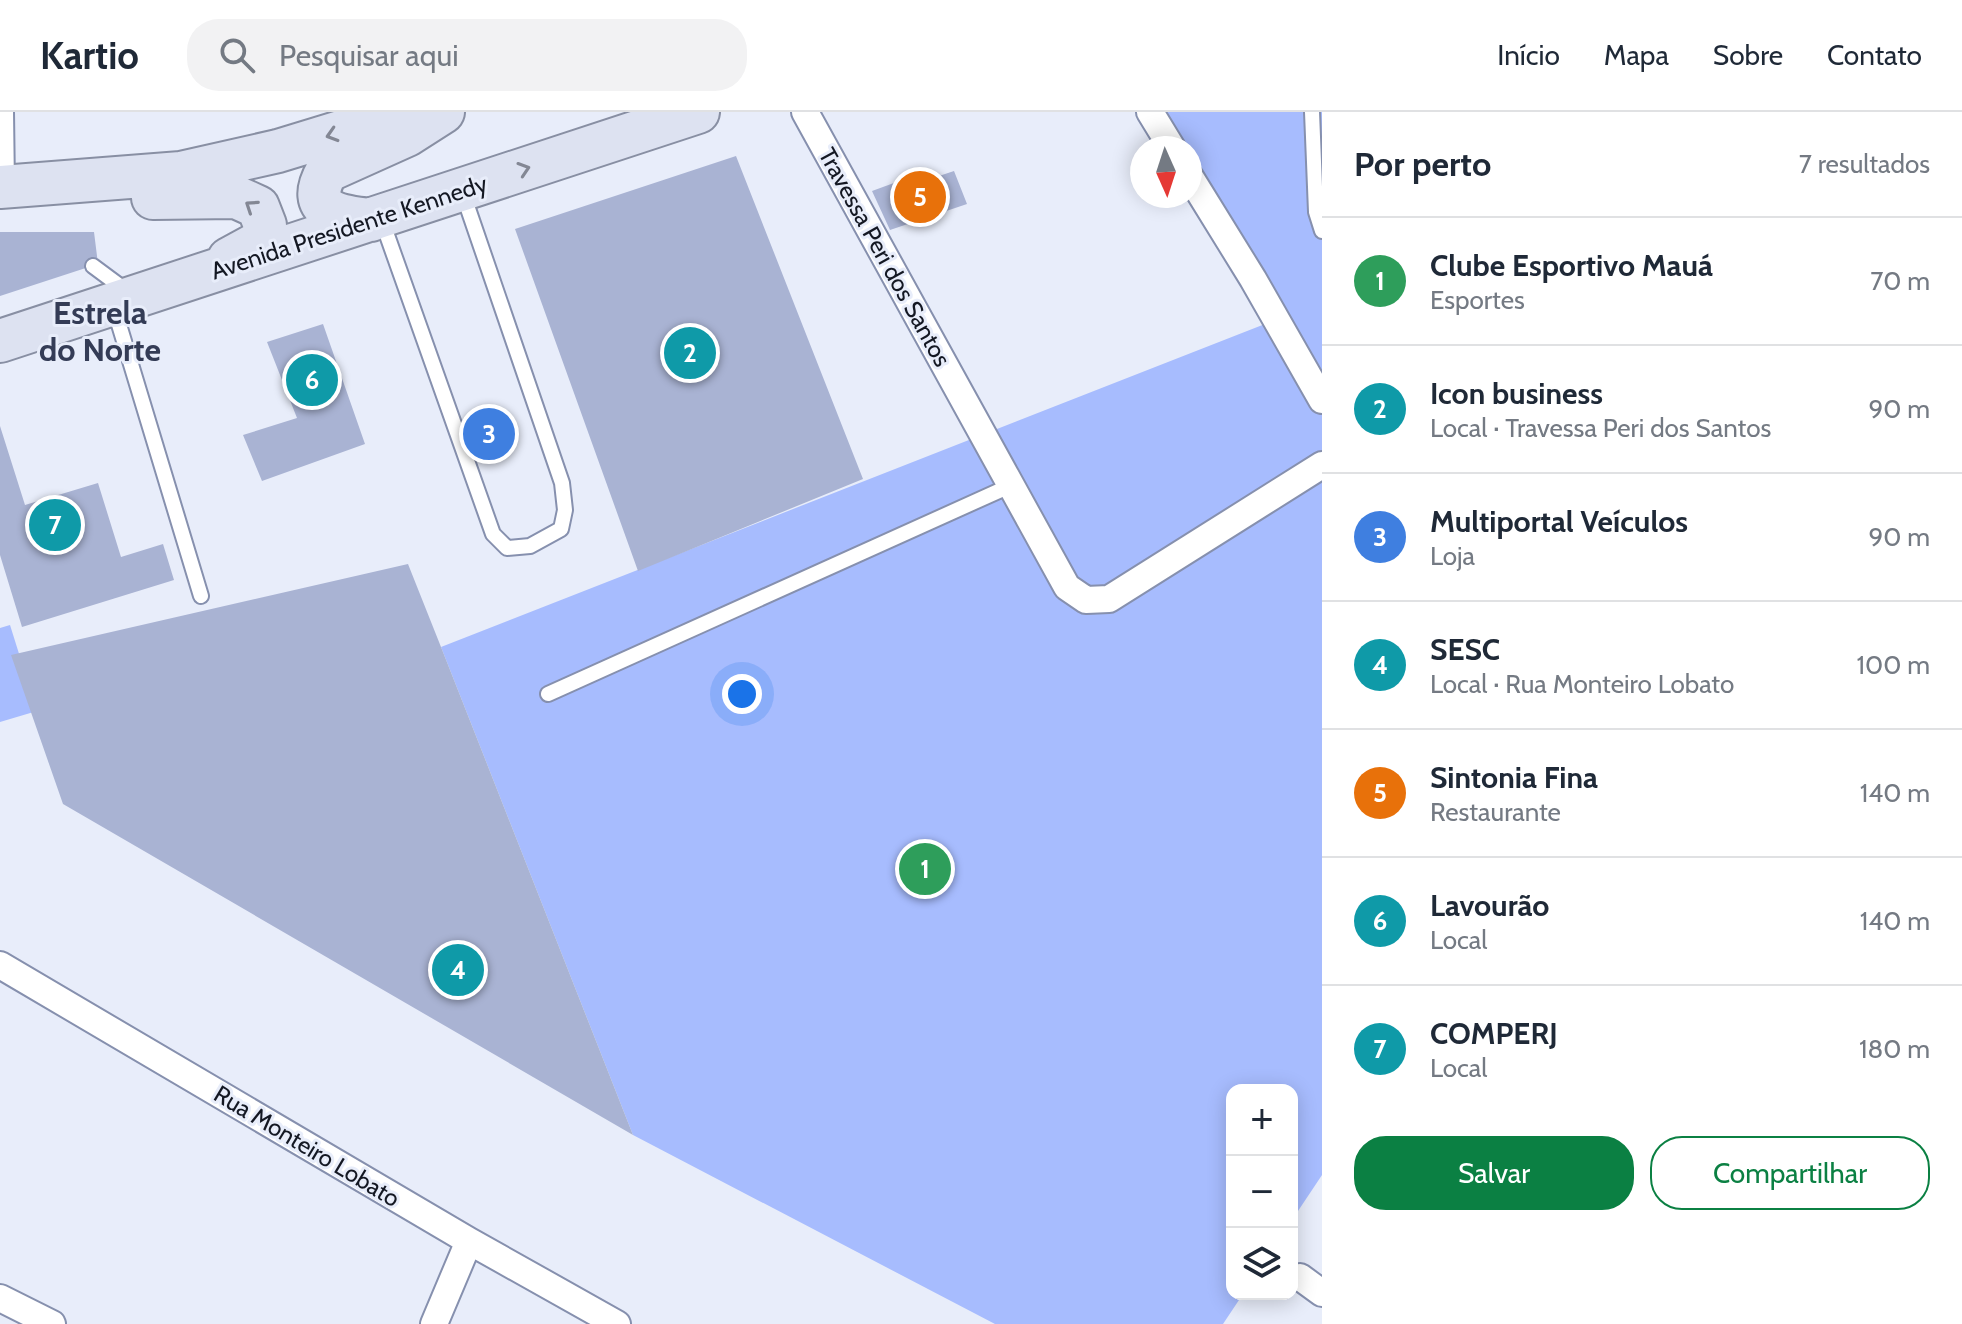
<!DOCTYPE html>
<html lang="pt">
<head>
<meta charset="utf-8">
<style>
	:root { --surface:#fff; --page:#f2f2f3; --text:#1f2937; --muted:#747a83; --line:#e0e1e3; --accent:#0b8043 }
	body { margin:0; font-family:Cabin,sans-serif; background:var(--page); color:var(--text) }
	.controls { position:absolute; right:24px; bottom:24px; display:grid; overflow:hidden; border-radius:16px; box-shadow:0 4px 20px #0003 }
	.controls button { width:72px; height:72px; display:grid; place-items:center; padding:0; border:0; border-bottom:2px solid var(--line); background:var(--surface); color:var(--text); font:40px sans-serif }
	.compass { position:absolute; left:1130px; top:24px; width:72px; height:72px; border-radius:50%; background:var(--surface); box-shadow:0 4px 20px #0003; rotate:177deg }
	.you { position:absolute; left:742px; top:582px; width:28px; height:28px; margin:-20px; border:6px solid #fff; border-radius:50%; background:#1a73e8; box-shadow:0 0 0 12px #1a73e833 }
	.badge { display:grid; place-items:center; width:52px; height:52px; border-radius:50%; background:var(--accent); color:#fff; font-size:26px; font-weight:700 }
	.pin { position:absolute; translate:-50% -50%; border:4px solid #fff; box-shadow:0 2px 8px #0006 }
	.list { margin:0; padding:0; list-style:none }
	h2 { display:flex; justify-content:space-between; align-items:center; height:104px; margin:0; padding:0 32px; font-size:34px }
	h2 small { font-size:26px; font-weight:400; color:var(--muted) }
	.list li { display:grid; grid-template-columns:52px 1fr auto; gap:24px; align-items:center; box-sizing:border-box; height:128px; padding:0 32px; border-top:2px solid var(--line) }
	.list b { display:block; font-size:30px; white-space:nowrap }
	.list p { margin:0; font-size:26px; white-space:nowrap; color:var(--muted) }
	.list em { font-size:26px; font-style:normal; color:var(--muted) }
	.actions { display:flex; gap:16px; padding:24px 32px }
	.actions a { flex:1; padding:18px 0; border:2px solid var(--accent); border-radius:32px; text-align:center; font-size:28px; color:var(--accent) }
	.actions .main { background:var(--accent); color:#fff }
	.icon { flex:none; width:44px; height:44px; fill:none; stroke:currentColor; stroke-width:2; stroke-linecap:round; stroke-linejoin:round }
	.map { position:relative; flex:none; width:1322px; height:1212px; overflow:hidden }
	header { display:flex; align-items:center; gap:48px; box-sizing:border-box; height:112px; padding:0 40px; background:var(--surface); border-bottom:2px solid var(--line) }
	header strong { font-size:38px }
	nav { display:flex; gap:44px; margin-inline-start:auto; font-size:28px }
	.search { width:560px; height:72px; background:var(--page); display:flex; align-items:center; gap:20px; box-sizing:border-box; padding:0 28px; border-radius:32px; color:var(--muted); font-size:30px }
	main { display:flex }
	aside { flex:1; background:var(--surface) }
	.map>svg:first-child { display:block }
	.green { fill:#a7bcfe }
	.building { fill:#a9b3d3 }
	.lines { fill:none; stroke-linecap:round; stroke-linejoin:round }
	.service-casing { stroke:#8690ae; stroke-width:18 }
	.minor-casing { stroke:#8690ae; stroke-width:30 }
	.primary-casing { stroke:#888fa3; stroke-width:46 }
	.service { stroke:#fff; stroke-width:14 }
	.minor { stroke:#fff; stroke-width:26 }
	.primary { stroke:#dde2f1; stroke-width:42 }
	.oneway { stroke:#838794 }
	.labels { text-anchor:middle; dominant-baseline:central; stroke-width:6; stroke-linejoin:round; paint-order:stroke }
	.street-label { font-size:24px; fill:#141823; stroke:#e8edfa }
	.district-label { font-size:32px; font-weight:bold; fill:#343c56; stroke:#e8edfa }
</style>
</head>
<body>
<header>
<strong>Kartio</strong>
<div class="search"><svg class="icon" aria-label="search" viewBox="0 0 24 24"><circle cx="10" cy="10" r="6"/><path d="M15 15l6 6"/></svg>Pesquisar aqui</div>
<nav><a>Início</a><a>Mapa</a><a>Sobre</a><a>Contato</a></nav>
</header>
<main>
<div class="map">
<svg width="1322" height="1212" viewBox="0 0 1322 1212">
	<rect width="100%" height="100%" fill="#e8edfa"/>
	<path class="green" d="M1166 0H1322V1063L1292 1108V978H1232V1182H1243L1223 1212H995L633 1023 441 535 1288 203Z
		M10 513 37 599 0 610V516Z"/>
	<path class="building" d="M736 44 863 367 638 459 515 117Z
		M954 59 967 92 890 118 872 79 913 64 915 72Z
		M0 120H94L98 152 0 184Z
		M323 212 365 332 262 369 243 323 297 306 267 230Z
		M0 314 25 393 98 371 121 445 163 432 174 468 22 515 0 443Z
		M408 452 441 535 633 1023 63 692 11 543Z"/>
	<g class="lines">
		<g class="service-casing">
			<path id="service" d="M1312 0 1316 100 1322 119
				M382 109 493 422 507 436 530 434 561 417 565 398 562 371 463 82
				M93 154 128 180
				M114 196 201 484
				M548 582 1012 373"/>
		</g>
		<g class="minor-casing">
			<path id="minor" d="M0 0 1 75
				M805 0 1067 475 1086 488 1109 487 1322 353
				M1150 0 1172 36
				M1190 65 1253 167 1322 288
				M0 853 469 1129 617 1212
				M1300 1165 1322 1181
				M0 1186 52 1212
				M434 1212 469 1129"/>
		</g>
		<g class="primary-casing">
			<path id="primary" d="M0 75 181 61 278 39 406 0
				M153 86 236 85 258 95 265 113 262 129 229 147
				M371 108C340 105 303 100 327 59L407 23 443 0
				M0 229 698 0"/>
		</g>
		<use href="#service" class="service"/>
		<use href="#minor" class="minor"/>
		<use href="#primary" class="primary"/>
	</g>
	<defs><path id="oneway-chevron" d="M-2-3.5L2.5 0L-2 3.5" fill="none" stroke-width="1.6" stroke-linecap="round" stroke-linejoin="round" transform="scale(2)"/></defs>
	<g class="oneway">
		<use href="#oneway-chevron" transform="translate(332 23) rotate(163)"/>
		<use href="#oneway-chevron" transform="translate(524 57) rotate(-18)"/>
		<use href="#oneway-chevron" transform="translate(251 94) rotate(-146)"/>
	</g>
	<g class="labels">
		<g class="street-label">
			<text transform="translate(349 115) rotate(-18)">Avenida Presidente Kennedy</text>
			<text transform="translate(885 145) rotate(61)">Travessa Peri dos Santos</text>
			<text transform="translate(307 1034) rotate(31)">Rua Monteiro Lobato</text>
		</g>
		<g class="district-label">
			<text x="100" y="200">Estrela<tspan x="100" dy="37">do Norte</tspan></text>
		</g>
	</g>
</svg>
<div class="controls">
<button>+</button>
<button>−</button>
<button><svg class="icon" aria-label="layers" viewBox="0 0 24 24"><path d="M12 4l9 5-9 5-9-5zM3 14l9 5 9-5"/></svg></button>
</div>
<svg class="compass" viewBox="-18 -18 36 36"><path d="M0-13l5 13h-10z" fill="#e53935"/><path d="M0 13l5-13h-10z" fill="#747a83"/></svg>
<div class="you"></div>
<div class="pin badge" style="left:925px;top:757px;background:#2e9e5b">1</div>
<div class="pin badge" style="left:690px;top:241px;background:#0f9aa8">2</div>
<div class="pin badge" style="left:489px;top:322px;background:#3f7fe0">3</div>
<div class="pin badge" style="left:458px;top:858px;background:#0f9aa8">4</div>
<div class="pin badge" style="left:920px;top:85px;background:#e8710a">5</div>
<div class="pin badge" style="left:312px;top:268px;background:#0f9aa8">6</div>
<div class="pin badge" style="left:55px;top:413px;background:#0f9aa8">7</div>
</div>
<aside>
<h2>Por perto<small>7 resultados</small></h2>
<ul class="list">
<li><span class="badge" style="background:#2e9e5b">1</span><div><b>Clube Esportivo Mauá</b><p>Esportes</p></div><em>70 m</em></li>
<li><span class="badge" style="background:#0f9aa8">2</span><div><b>Icon business</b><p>Local · Travessa Peri dos Santos</p></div><em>90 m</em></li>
<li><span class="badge" style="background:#3f7fe0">3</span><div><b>Multiportal Veículos</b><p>Loja</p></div><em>90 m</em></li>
<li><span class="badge" style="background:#0f9aa8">4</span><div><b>SESC</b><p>Local · Rua Monteiro Lobato</p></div><em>100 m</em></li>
<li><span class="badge" style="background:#e8710a">5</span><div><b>Sintonia Fina</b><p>Restaurante</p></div><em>140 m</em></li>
<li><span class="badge" style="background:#0f9aa8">6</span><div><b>Lavourão</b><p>Local</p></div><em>140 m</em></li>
<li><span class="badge" style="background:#0f9aa8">7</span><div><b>COMPERJ</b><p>Local</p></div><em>180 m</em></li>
</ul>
<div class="actions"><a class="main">Salvar</a><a>Compartilhar</a></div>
</aside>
</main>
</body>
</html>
